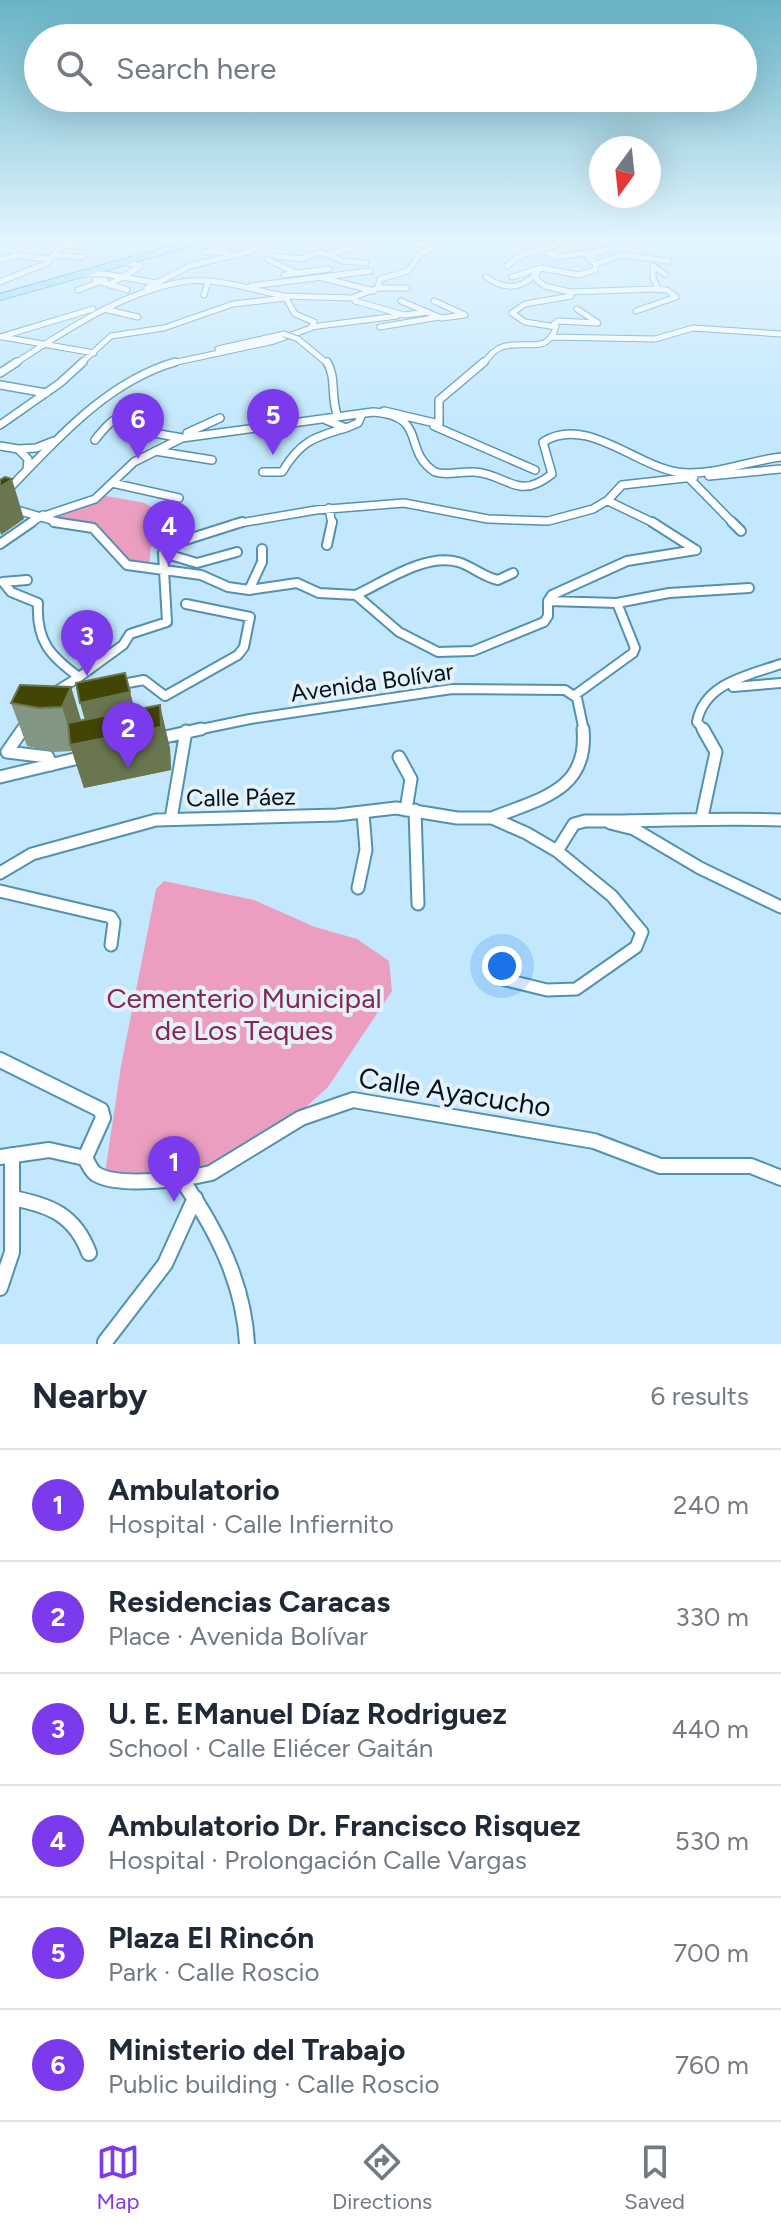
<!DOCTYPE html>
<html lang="en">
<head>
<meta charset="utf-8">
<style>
	:root { --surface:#fff; --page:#f6f6f7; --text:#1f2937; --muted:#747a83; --line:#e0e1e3; --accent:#7c3aed }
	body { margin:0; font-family:Figtree,sans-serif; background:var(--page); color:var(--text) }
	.compass { position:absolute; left:589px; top:136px; width:72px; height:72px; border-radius:50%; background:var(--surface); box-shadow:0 8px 32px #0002; rotate:195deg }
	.you { position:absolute; left:502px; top:966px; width:28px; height:28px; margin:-20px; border:6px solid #fff; border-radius:50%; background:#1a73e8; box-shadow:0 0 0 12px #1a73e833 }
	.badge { display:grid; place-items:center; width:52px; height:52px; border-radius:50%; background:var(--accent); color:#fff; font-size:26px; font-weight:700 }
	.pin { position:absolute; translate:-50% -66px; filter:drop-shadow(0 2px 4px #0008) }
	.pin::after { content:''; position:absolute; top:42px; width:28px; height:24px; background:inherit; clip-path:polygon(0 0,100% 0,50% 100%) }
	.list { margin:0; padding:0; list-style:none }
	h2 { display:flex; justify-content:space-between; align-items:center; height:104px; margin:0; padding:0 32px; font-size:34px }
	h2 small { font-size:26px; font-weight:400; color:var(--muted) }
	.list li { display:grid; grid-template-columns:52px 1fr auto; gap:24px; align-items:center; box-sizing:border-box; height:112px; padding:0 32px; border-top:2px solid var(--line) }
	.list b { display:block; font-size:30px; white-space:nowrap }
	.list p { margin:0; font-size:26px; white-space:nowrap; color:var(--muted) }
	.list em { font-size:26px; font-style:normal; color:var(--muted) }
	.icon { flex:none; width:44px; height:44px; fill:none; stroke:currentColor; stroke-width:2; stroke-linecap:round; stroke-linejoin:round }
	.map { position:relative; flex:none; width:781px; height:1344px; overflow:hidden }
	.search { position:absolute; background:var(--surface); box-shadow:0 8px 32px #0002; left:24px; right:24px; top:24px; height:88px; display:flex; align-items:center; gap:20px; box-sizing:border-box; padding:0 28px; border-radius:44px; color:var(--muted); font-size:30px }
	.sheet { height:776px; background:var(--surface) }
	nav { display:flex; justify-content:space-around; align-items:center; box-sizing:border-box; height:112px; border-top:2px solid var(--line); background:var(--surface); font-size:22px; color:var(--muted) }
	nav a { display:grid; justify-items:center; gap:4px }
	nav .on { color:var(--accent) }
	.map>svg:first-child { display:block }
	.green { fill:#eb9ec0 }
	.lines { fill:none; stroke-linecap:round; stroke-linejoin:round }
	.minor-far4-casing { stroke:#5291b0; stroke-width:7 }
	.minor-far3-casing { stroke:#5291b0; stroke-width:10 }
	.minor-far2-casing { stroke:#5291b0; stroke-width:12 }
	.minor-far1-casing { stroke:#5291b0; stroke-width:15 }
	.minor-casing { stroke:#5291b0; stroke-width:18 }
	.major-casing { stroke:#2781a9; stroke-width:8 }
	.minor-far4 { stroke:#fff; stroke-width:5 }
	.minor-far3 { stroke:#fff; stroke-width:7 }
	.minor-far2 { stroke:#fff; stroke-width:8 }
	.minor-far1 { stroke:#fff; stroke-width:11 }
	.minor { stroke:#fff; stroke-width:14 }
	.major { stroke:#8ad7f8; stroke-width:6 }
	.minor-bridge-casing { stroke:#5291b0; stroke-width:7; stroke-linecap:butt }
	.minor-bridge { stroke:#fff; stroke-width:5 }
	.wall { fill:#839681 }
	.shaded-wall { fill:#69764f }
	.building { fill:#434505; stroke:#69764f; stroke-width:2 }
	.labels { text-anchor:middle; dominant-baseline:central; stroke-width:8; stroke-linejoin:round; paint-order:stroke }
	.street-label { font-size:24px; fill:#00121e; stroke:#e5f1f8 }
	.near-park-label { font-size:28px; fill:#852558; stroke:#e5f1f8 }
	.near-street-label { font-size:28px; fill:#00121e; stroke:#e5f1f8 }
</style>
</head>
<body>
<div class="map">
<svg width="781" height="1344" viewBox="0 0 781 1344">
	<rect width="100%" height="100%" fill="#c3e8fd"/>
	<path class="green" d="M101 495 145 503 180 526 151 547 149 564 143 569 127 565 93 529 50 516Z
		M164 881 254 900 315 927 357 939 389 961 392 991 328 1087 295 1117 194 1174 105 1173 121 1066 156 889Z"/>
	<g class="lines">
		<g class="minor-far4-casing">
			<path id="minor-far4" d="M750 240H781
				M651 242 653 239
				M0 244 15 239
				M63 245 91 248
				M224 249 205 252H228
				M13 251 20 256 50 259
				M327 254 378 241 432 245
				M53 255 82 257
				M276 256 302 259 319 252 343 261 366 263
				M267 259 296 273
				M0 260 18 255
				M596 264 622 255 668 261
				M507 266C524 248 548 252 567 239
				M80 274H105L156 283
				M284 275 329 269
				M319 277 374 291
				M486 277C504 290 520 290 536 274
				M512 277 541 268
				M105 280H95L127 290
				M0 282 47 263 61 245 74 239
				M109 285 141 266 125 262
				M251 286 370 271
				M147 288 190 266 251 251 278 239
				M378 288H407
				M78 290 99 282
				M659 290 653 278V266L665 274
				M570 292 654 289 667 290 676 297 636 311
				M204 295 208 282
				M283 296 352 298 378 288 380 279 408 271 420 254 446 239
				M355 301 404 315 428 312
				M401 301 441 318 465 315 434 301
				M104 309 138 317
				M311 327 397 316
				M380 327 439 317
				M556 327 554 324 558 321 598 323 577 309
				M0 337 93 309
				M3 337 94 353
				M552 337 655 339 693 328 781 334
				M298 339 328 364
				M218 349 284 334
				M14 364C65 331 119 294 181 282 212 276 249 289 280 295
				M80 364 111 336 164 328 233 304 286 298
				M168 364 274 341 311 328 314 322 295 314 286 298
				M483 364C488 358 493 350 502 347 524 339 547 356 556 327L525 322 512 313 525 304 571 296 570 292 545 286 537 280 536 274 541 268 579 275 595 270 596 264 588 257 605 250 559 257 549 254 574 246"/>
		</g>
		<g class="minor-far3-casing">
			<path id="minor-far3" d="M327 362C337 378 330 399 338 417
				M0 373 17 362
				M0 385 46 393
				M273 408 295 423
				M384 411 439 424V400L484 362
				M0 425 60 383 83 362
				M434 426 535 470
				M346 428 358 423 362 414
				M187 433 220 418
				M95 440C107 425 115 413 135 417L136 423 154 433 182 438
				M0 446 18 449 28 459 27 470
				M18 449 36 448 54 441
				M155 451 212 460
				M263 472H282C300 442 313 437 346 428L326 420
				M709 476 781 469
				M688 477 734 524
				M112 483 179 498
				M0 498C51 446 103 383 175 362
				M608 501 656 524
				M0 505 65 524
				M329 508 332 524
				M44 516 95 499 134 462 182 438 373 412C429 416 401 450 435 472 448 476 460 471 474 472 508 474 517 502 552 474L543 442C586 415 634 465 677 472 711 477 747 461 781 457
				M29 524 43 515
				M234 524 316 510 404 503 488 519 548 521 593 509 608 500 622 485 694 477"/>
		</g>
		<g class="minor-far2-casing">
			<path id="minor-far2" d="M54 522 93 528 127 565 201 575 228 587 249 590 297 583 319 593 356 595 399 632 438 652 473 651 544 622 548 616V601L617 603 635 648 633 653 575 695
				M652 522 696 550
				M732 522 741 531
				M0 544 32 522
				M327 545 332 522
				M163 553 197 563 237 552
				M3 582 11 592 38 603C36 641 50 656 79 677L55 692
				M3 582 27 580
				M249 590 262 562V549
				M356 595C384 582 425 553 458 562 472 566 483 577 498 580L513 573
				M548 601 552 595 627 561 696 550
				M617 603 669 593 749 588
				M79 677 123 645 130 634 167 622 163 553 179 542 242 522
				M117 685 144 680 165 696 238 655 244 647 250 617 186 604
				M733 687 781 683
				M21 731 27 723
				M192 731 250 719 452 689 565 690 577 698 584 731
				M705 731 697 722C704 683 749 675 781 664"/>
		</g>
		<g class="minor-far1-casing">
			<path id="minor-far1" d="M23 729 7 752 48 757 51 765
				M156 739 201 729
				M399 757 411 779 406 810
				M0 777 83 757
				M415 810 418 904
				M702 817 716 752 703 729
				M492 818C539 799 589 791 583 729
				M171 819 186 731
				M610 823 634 829 700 868 781 907
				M557 851 574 824 585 821C651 822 715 817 781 820
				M0 873 32 854 156 820 337 815 396 808 457 818H492L526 833 557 851 612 896 642 932 636 947 576 989 547 990 498 978
				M358 888 366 850 363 813
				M0 891 111 917 114 922 111 945"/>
		</g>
		<g class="minor-casing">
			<path id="minor" d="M0 1060 101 1110 103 1118 85 1158
				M0 1157 49 1150 85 1158C88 1163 91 1171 96 1174 118 1188 186 1179 211 1173L301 1118 353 1100 594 1141 660 1166H751L781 1178
				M182 1180C216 1229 244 1283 247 1344
				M12 1198C50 1205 75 1215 89 1253
				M0 1288 12 1252V1155
				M105 1342 165 1264 195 1198"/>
		</g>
		<g class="major-casing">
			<path id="major" d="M0 297 206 239"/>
		</g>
		<use href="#minor-far4" class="minor-far4"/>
		<use href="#minor-far3" class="minor-far3"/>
		<use href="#minor-far2" class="minor-far2"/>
		<use href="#minor-far1" class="minor-far1"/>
		<use href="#minor" class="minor"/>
		<use href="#major" class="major"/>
		<g class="minor-bridge-casing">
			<path id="minor-bridge" d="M284 334 298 339"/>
		</g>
		<use href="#minor-bridge" class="minor-bridge"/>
	</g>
	<path class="wall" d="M125 673 135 710 170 748 171 770 84 788 72 751 54 752 27 746 11 703 71 687 81 721 85 720Z"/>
	<path class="shaded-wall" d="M12 479 24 519 1 535 0 531V487Z
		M125 673 140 731 160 705 170 748 171 770 84 788 70 745 74 744 62 707 71 687 84 730 91 741 80 703Z"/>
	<path class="building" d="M5 477 12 479 0 487V480Z
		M125 673 130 692 80 703 76 683Z
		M20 685 71 687 62 707 39 708 11 703Z
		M160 705 161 727 70 745 68 723Z"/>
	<linearGradient id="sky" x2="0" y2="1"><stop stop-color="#67b4c7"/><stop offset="0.56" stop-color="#e4f5fe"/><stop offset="1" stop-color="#e4f5fe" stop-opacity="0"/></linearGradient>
	<rect width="781" height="427" fill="url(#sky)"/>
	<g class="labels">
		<g class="street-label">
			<text transform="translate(372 682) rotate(-8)">Avenida Bolívar</text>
			<text transform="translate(241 797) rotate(-1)">Calle Páez</text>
		</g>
		<g class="near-park-label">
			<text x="244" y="998">Cementerio Municipal<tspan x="244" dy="32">de Los Teques</tspan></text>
		</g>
		<g class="near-street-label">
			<text transform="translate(455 1092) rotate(9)">Calle Ayacucho</text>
		</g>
	</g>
</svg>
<svg class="compass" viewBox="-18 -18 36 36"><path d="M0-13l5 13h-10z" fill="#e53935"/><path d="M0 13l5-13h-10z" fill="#747a83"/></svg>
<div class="you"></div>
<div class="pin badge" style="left:174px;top:1202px">1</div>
<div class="pin badge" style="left:128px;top:768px">2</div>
<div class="pin badge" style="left:87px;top:676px">3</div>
<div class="pin badge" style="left:169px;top:566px">4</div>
<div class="pin badge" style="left:273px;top:455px">5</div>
<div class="pin badge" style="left:138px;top:459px">6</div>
<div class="search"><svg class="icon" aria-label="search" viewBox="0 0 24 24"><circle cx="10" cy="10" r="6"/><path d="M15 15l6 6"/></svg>Search here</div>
</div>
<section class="sheet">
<h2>Nearby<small>6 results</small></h2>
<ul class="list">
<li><span class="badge">1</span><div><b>Ambulatorio</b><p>Hospital · Calle Infiernito</p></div><em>240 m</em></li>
<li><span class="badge">2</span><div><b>Residencias Caracas</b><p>Place · Avenida Bolívar</p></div><em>330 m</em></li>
<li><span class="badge">3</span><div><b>U. E. EManuel Díaz Rodriguez</b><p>School · Calle Eliécer Gaitán</p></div><em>440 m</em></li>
<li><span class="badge">4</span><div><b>Ambulatorio Dr. Francisco Risquez</b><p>Hospital · Prolongación Calle Vargas</p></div><em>530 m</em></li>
<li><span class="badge">5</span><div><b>Plaza El Rincón</b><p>Park · Calle Roscio</p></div><em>700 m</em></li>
<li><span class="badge">6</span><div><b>Ministerio del Trabajo</b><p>Public building · Calle Roscio</p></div><em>760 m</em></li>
</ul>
</section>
<nav>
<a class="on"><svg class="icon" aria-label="map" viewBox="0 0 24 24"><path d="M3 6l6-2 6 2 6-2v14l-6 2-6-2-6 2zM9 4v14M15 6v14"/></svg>Map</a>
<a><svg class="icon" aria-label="directions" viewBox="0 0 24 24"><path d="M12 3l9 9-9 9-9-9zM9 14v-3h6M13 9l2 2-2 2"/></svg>Directions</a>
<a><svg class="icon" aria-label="saved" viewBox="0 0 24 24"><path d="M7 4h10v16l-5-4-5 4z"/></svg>Saved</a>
</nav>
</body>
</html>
